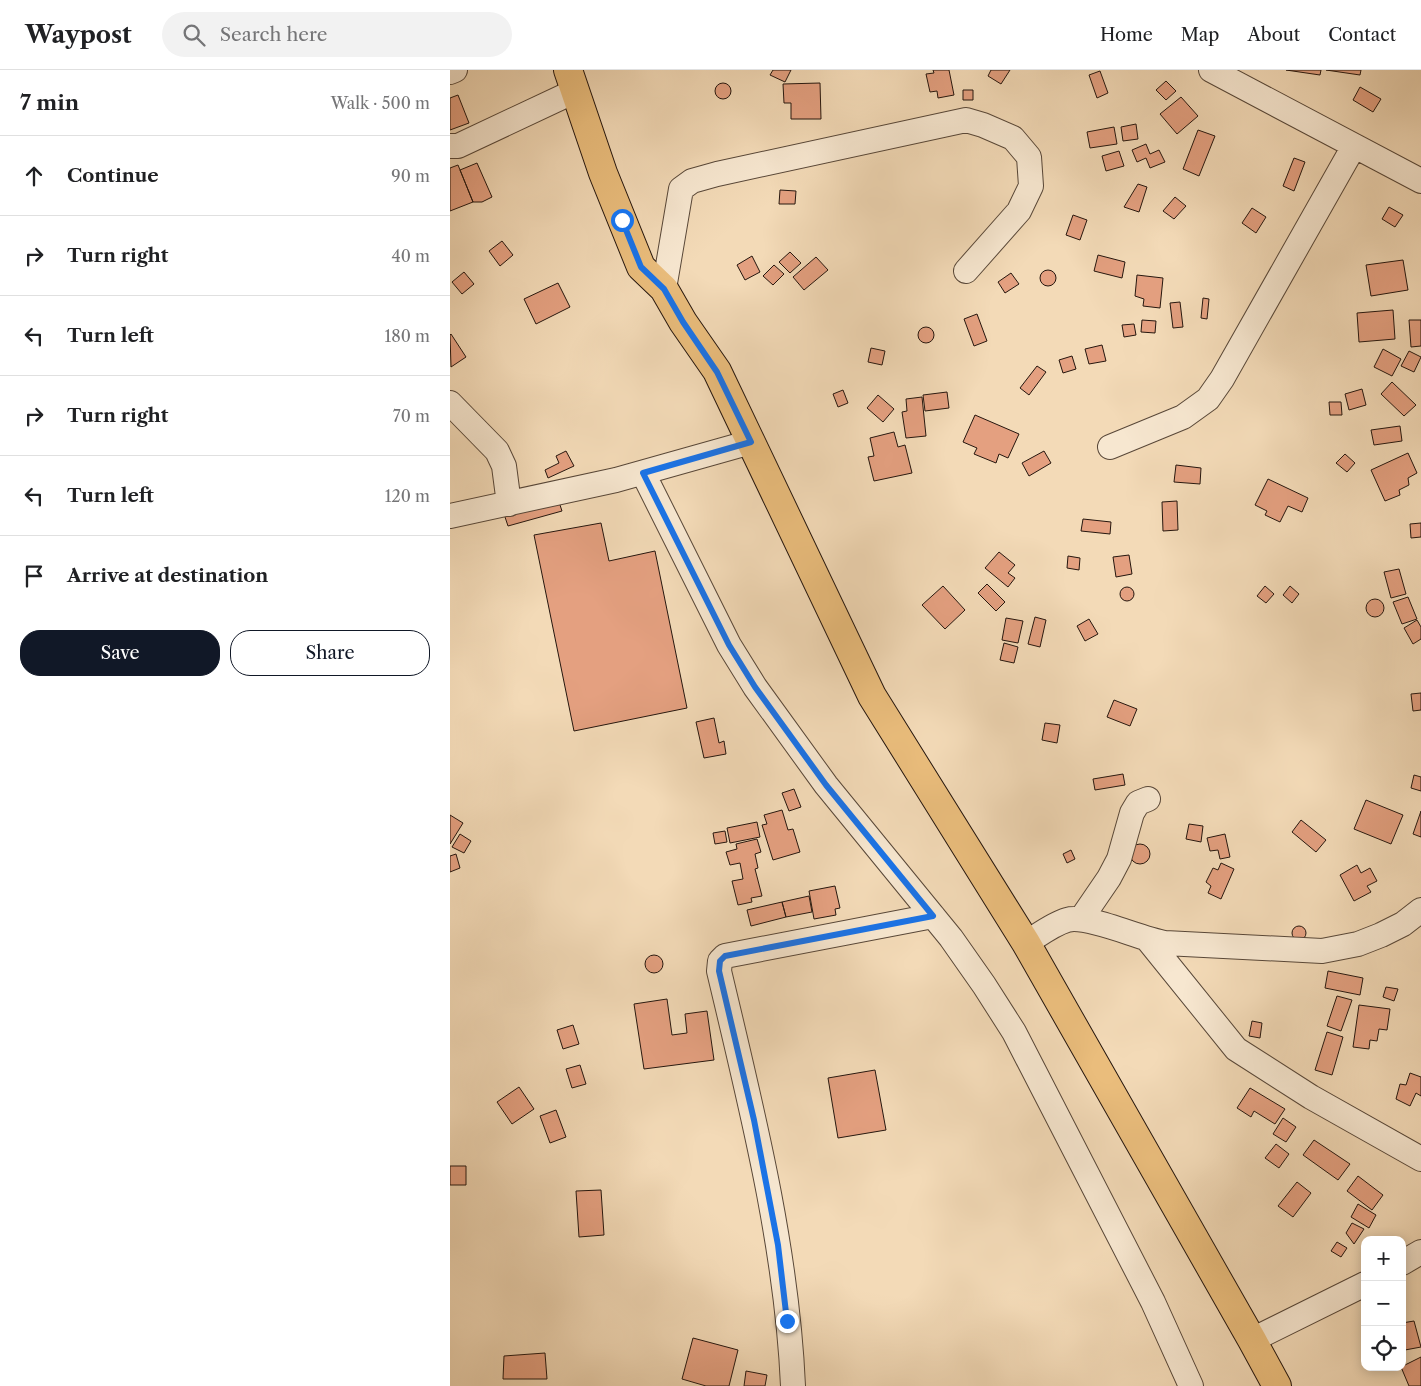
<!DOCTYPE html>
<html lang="en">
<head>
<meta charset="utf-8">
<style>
	:root { --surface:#fff; --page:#f2f2f2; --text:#202124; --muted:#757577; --line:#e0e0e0; --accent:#111827 }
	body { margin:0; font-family:"Libre Caslon Text",serif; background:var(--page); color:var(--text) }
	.controls { position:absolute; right:15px; bottom:15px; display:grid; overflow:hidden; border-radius:10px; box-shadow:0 2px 12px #0003 }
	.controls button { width:45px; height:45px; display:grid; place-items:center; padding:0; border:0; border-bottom:1px solid var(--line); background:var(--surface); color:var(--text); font:25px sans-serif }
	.stop { position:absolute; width:15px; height:15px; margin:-11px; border:4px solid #1a73e8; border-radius:50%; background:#fff }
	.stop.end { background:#1a73e8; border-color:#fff; box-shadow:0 1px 5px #0008 }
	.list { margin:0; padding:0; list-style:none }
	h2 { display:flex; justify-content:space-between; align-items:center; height:65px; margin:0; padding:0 20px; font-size:21px }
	h2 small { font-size:16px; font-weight:400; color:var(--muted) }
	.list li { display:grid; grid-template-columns:32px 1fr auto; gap:15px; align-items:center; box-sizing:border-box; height:80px; padding:0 20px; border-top:1px solid var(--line) }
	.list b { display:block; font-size:19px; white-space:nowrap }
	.list em { font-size:16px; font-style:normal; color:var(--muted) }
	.actions { display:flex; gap:10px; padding:15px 20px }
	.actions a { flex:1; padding:11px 0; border:1px solid var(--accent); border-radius:20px; text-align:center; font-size:18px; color:var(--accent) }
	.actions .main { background:var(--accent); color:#fff }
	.icon { flex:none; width:28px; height:28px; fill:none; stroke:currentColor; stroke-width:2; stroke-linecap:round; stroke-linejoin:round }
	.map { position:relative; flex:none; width:971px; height:1316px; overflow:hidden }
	header { display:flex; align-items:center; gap:30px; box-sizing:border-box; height:70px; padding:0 25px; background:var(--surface); border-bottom:1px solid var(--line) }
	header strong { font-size:24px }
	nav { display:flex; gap:28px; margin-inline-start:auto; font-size:18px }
	.search { width:350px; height:45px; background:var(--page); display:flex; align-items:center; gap:12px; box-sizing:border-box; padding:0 18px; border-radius:28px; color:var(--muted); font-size:19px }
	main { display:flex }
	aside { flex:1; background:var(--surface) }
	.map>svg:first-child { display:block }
	.building { fill:#e4a080; stroke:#25160e }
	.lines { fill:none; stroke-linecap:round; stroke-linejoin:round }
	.minor-casing { stroke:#584738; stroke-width:26 }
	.major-casing { stroke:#25160e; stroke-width:30 }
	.minor { stroke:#f7e7d0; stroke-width:24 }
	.major { stroke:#eabd7c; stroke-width:28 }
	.route { stroke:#1a73e8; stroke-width:6 }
</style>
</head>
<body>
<header>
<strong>Waypost</strong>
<div class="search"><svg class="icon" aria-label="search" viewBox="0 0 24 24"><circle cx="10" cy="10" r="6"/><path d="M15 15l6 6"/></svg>Search here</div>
<nav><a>Home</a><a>Map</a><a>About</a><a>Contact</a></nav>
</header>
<main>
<aside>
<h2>7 min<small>Walk · 500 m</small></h2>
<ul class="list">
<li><svg class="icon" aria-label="ahead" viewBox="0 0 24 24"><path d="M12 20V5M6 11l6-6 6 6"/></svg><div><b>Continue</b></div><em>90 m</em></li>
<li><svg class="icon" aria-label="right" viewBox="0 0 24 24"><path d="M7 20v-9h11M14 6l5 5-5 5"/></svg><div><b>Turn right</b></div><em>40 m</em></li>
<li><svg class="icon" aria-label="left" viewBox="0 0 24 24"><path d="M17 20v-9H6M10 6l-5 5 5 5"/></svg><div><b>Turn left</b></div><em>180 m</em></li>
<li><svg class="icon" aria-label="right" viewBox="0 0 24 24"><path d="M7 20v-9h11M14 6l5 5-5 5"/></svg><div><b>Turn right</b></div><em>70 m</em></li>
<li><svg class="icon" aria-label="left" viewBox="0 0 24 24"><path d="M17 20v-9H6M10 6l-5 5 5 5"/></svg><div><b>Turn left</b></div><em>120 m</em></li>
<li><svg class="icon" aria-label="arrive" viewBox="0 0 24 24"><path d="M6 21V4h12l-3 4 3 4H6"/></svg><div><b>Arrive at destination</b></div></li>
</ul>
<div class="actions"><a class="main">Save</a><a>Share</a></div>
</aside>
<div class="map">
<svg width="971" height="1316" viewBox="0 0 971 1316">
	<rect width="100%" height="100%" fill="#f3dab7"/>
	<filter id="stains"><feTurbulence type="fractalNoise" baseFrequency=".004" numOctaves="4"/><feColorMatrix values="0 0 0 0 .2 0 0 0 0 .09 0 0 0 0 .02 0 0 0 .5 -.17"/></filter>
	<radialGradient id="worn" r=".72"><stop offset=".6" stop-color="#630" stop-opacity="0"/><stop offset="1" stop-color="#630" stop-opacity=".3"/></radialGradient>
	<path class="building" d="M323 0H341L335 12 320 5Z
		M483 0H499L504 25 488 28 487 21 480 22 476 4 484 3Z
		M541 0H560L551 14 538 6Z
		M836 0H871L870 5Z
		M876 0H911L910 5Z
		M650 1 658 23 647 28 639 5Z
		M716 11 726 21 716 30 706 20Z
		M265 21a8 8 0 1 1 16 0a8 8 0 1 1-16 0Z
		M370 13 371 49H341V33H334L333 14Z
		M910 17 931 29 923 42 903 30Z
		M513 20H523V30H513Z
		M8 25 19 53 0 60V28Z
		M731 27 748 46 727 64 710 44Z
		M686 54 688 69 673 71 671 57Z
		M664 57 667 74 640 78 637 62Z
		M748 60 765 66 749 106 733 99Z
		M696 74 700 84 709 80 715 92 700 98 696 88 687 92 682 80Z
		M669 81 674 96 656 101 652 86Z
		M844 88 855 92 844 121 833 116Z
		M27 93 42 127 32 132H23L10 100Z
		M8 95 23 132 0 141V98Z
		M688 114 697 117 689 142 674 137Z
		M330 120 346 121 345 134H329Z
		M725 127 736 136 724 149 713 141Z
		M939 137 953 145 945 157 932 149Z
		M802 138 816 147 806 163 792 153Z
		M623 145 637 150 630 170 616 165Z
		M52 171 63 185 50 196 39 181Z
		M340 182 351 193 340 203 329 192Z
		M648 185 675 192 672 208 644 201Z
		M302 186 310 202 295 210 287 195Z
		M366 187 378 200 354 220 343 207Z
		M953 190 958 220 921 226 916 195Z
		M324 195 334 204 323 215 313 206Z
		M590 208a8 8 0 1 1 16 0a8 8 0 1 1-16 0Z
		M14 202 24 214 12 224 2 212Z
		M561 203 569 214 555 223 548 212Z
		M687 205 713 208 710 238 693 236 694 229 685 226Z
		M108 213 120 237 86 254 74 229Z
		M753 228 759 229 757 249 751 248Z
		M730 232 733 257 723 258 720 233Z
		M943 240 945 269 909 272 907 243Z
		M527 244 537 271 524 276 514 249Z
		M692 250 706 251 705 263 691 262Z
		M959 250H971V276L961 277Z
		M684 254 686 265 674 267 672 255Z
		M468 265a8 8 0 1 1 16 0a8 8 0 1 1-16 0Z
		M1 264 16 287 1 297 0 265Z
		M652 275 656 291 639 294 635 279Z
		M421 278 435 281 432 295 418 292Z
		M933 279 951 289 942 306 924 297Z
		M959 281 971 287 964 302 951 296Z
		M622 286 626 299 613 303 609 290Z
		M587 296 596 302 579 325 570 318Z
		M942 312 966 335 954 346 931 324Z
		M912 319 916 335 899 340 895 324Z
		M393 320 398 333 388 337 383 324Z
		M497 322 499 338 475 341 473 325Z
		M428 325 444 339 433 352 417 338Z
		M472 327 476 366 456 368 452 342 457 341 456 329Z
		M879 332H891L892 345H880Z
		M525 345 569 364 558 388 549 384 546 393 524 384 527 378 513 372Z
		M950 356 952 371 924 375 921 360Z
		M444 362 448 377 455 375 462 403 424 411 418 387 424 386 420 368Z
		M116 381 124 396 98 408 95 400 109 393 106 386Z
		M594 381 601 393 579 406 572 393Z
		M958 383 967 403 958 408 959 415 949 420 950 425 935 431 921 400Z
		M895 384 905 393 897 402 886 393Z
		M726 395 751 398 750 414 724 412Z
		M818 409 858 428 852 442 838 436 830 452 815 445 817 441 805 435Z
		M108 429 112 441 58 456 54 444Z
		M727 431 728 460 713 461 712 432Z
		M633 449 661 452 660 464 631 461Z
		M151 453 159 491 205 481 237 638 124 661 84 465Z
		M971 453V467L961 468 960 454Z
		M549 482 565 495 558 503 565 508 558 517 535 498Z
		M679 485 682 504 666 507 663 487Z
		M618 486 630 488 629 500 617 498Z
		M949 499 956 524 941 528 934 502Z
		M537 514 555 532 546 541 528 523Z
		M493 516 515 540 495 559 472 535Z
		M815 516 824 524 816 533 807 526Z
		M840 516 849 524 842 533 833 525Z
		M670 524a7 7 0 1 1 14 0a7 7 0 1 1-14 0Z
		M958 527 967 549 952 554 943 532Z
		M916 538a9 9 0 1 1 18 0a9 9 0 1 1-18 0Z
		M585 547 596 550 590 577 578 574Z
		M556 548 573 551 568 573 552 570Z
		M639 549 648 564 635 571 627 556Z
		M967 550 971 557V569L963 574 954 558Z
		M554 573 568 577 564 593 550 590Z
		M971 623V640L963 641 961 624Z
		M664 630 687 639 680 656 657 647Z
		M264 648 269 673 274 671 276 684 254 688 246 652Z
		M595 653 610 655 607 673 592 670Z
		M673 704 675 715 645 720 643 709Z
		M964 705 971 707V721L961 718Z
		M344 719 351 737 339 741 332 723Z
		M916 730 953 745 941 774 904 759Z
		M332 740 338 760 343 759 350 782 323 790 312 755 317 754 314 745Z
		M971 741V767L963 764Z
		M0 745 13 753 0 774Z
		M851 750 876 770 866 782 842 762Z
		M307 752 310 767 280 773 277 758Z
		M739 754 753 756 751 772 736 769Z
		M275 761 277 772 265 774 263 763Z
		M10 764 21 771 14 783 2 777Z
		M775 764 780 787 770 789 768 780 760 781 757 768Z
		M307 769 311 782 305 784 308 798 305 799 312 826 301 828 302 832 288 835 282 811 293 809 290 793 280 795 276 782 287 779 286 774Z
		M680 784a10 10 0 1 1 20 0a10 10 0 1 1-20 0Z
		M621 780 625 789 617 793 613 784Z
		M6 784 10 798 0 802V786Z
		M771 793 784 799 771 829 758 823 761 816 756 812 763 798 768 800Z
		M907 795 911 803 920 798 927 811 917 816 921 822 904 831 890 805Z
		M385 816 390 838 385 839 386 845 364 849 359 821Z
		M359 826 362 842 336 847 332 832Z
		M332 832 336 847 301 856 297 840Z
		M842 863a7 7 0 1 1 14 0a7 7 0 1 1-14 0Z
		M195 894a9 9 0 1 1 18 0a9 9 0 1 1-18 0Z
		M878 901 913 908 910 925 875 918Z
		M936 917 948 919 944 931 933 927Z
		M887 926 902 930 891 961 877 956Z
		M217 929 222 965 237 963 235 944 257 941 264 990 194 999 184 934Z
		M909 935 940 939 937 960 929 959 927 971 920 970 919 979 903 977Z
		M802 951 812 953 810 968 799 966Z
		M123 955 129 974 113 979 107 960Z
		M877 962 893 967 882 1005 865 1000Z
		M130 995 136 1014 122 1018 116 999Z
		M425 1000 436 1060 388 1068 378 1008Z
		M960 1003 971 1007V1026L966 1023 960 1036 946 1029 950 1014 956 1015Z
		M69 1017 84 1039 62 1054 47 1032Z
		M800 1018 835 1039 825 1054 804 1041 801 1047 787 1038Z
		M106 1040 116 1067 100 1073 90 1046Z
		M833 1048 846 1057 836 1072 823 1064Z
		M864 1070 900 1094 888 1110 853 1085Z
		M826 1074 839 1084 829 1098 815 1088Z
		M0 1096H16V1115H0Z
		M908 1106 933 1125 922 1140 897 1121Z
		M847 1112 861 1123 843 1147 828 1136Z
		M151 1120 154 1165 129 1167 126 1121Z
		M908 1134 926 1145 919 1158 901 1147Z
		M902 1153 914 1159 904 1174 896 1163Z
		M887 1172 897 1178 891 1187 881 1181Z
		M964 1251 971 1277 955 1280 952 1270V1253Z
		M243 1268 288 1280 279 1316H256L232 1309Z
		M95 1283 97 1309H53L54 1286Z
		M971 1287V1316H959L951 1297Z
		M296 1301 317 1305 315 1316H294Z"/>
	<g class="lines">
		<g class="minor-casing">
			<path id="minor" d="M761 0 971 111
				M0 2 5 0
				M0 76H8L125 21
				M214 219 231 119 242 111 267 104 516 50 533 55 563 68 579 87 581 116 569 141 516 201
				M0 333 47 381 54 396 59 434
				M660 377 733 347 758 329 772 309 904 76
				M193 403 279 575 305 617 376 715 501 868 534 915 564 962 703 1232 741 1316
				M0 446 166 410 301 372
				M631 849 659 808 669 789 682 743 688 733 698 729
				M698 870 786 979 861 1027 971 1089
				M576 873C589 865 603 854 617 850 637 844 690 869 715 873L872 881 908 874 931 865 953 854 971 840
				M952 1193 971 1182
				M802 1270 915 1214
				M343 1316C337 1177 301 1036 269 901L270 891 275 886 483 846"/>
		</g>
		<g class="major-casing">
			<path id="major" d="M118 0 153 103 191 197 214 219 233 252 267 301 422 626 576 873 802 1270 827 1316"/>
		</g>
		<use href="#minor" class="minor"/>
		<use href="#major" class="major"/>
	</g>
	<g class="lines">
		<path class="route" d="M172 150 191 197 214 219 233 252 267 302 301 372 193 403 279 575 305 617 376 715 483 846 275 886 270 891 269 901 304 1050 328 1175 337 1251"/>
	</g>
	<rect width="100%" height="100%" filter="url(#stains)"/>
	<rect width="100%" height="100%" fill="url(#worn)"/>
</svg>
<div class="controls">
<button>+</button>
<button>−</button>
<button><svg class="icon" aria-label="locate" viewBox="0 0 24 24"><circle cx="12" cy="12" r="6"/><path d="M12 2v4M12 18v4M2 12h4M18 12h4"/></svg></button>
</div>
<div class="stop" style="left:172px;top:150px"></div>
<div class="stop end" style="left:337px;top:1251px"></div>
</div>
</main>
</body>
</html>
